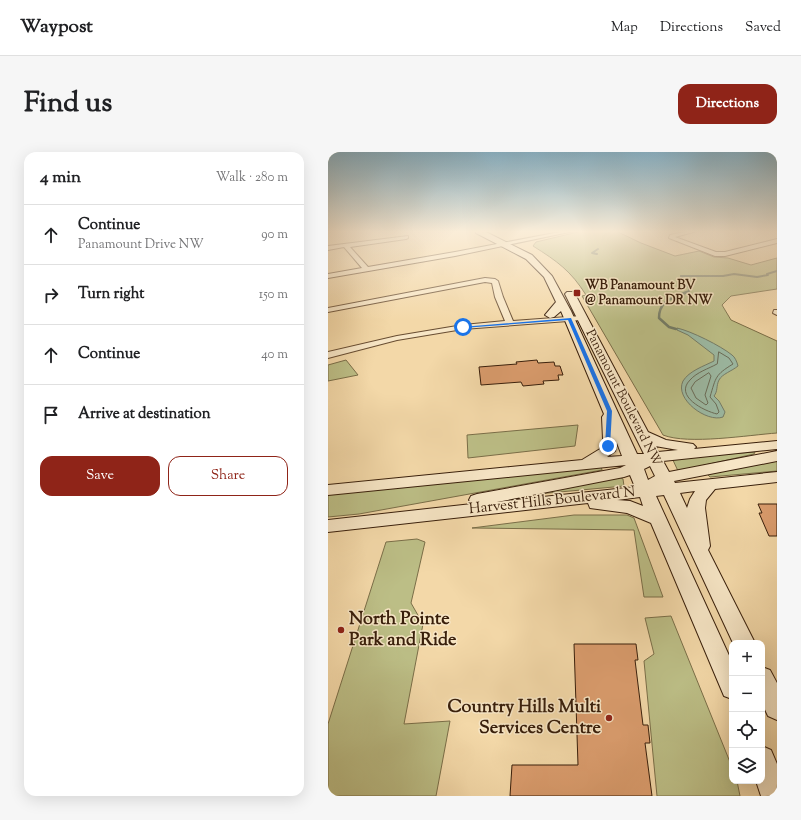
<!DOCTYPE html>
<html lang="en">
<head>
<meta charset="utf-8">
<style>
	:root { --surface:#fff; --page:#f6f6f6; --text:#202124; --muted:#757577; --line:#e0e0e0; --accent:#8f2418 }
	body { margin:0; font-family:"Sorts Mill Goudy",serif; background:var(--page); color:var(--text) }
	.controls { position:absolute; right:12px; bottom:12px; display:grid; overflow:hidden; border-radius:8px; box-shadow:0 4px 16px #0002 }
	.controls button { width:36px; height:36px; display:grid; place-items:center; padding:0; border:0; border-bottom:1px solid var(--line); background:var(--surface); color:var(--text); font:20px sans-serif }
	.stop { position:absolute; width:12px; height:12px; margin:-9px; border:3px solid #1a73e8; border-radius:50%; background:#fff }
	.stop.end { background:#1a73e8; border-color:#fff; box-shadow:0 1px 4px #0008 }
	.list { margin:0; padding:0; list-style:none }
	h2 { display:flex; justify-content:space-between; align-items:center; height:52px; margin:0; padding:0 16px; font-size:17px }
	h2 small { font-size:13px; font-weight:400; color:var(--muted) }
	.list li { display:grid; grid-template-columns:26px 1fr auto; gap:12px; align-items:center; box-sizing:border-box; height:60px; padding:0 16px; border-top:1px solid var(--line) }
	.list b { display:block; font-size:15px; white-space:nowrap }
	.list p { margin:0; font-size:13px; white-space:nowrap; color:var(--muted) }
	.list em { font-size:13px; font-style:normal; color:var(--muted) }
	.actions { display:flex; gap:8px; padding:12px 16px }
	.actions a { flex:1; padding:9px 0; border:1px solid var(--accent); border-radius:12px; text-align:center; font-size:14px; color:var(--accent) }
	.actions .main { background:var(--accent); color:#fff }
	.icon { flex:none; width:22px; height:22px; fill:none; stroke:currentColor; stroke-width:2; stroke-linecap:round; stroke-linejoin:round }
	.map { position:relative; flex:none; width:449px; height:644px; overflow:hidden; border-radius:12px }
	header { display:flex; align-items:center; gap:24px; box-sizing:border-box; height:56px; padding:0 20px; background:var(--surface); border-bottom:1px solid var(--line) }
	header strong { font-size:19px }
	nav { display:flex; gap:22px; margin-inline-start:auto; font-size:14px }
	.intro { display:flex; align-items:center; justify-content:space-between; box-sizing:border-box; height:96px; padding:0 24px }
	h1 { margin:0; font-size:28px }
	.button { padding:10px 18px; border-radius:12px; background:var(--accent); color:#fff; font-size:14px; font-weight:700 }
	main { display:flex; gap:24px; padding:0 24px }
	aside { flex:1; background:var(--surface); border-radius:12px; box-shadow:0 4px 16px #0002 }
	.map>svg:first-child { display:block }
	.green { fill:#bcbe86; stroke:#7a6e48 }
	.water { fill:#9cbaa4; stroke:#747c67 }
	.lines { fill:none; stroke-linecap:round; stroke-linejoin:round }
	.shore { stroke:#6a6c58; stroke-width:1 }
	.stream-far1 { stroke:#747c67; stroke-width:2 }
	.stream { stroke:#747c67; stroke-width:2.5 }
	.building { fill:#da9c6d; stroke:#391f0b }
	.street-casing { stroke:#684d32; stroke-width:2 }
	.secondary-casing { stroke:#391f0b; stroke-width:2 }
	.street { fill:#f7e6c6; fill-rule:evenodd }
	.secondary { fill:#f7e6c6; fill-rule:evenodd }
	.route { fill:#1a73e8 }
	.poi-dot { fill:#8f2418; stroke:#f7e6c6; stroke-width:1.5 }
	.labels { text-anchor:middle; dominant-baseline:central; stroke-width:3; stroke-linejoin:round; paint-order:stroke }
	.far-poi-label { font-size:13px; font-weight:bold; fill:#391f0b; stroke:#f7e6c6; text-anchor:start }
	.far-street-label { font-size:13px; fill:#391f0b; stroke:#f7e6c6 }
	.street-label { font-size:15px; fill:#391f0b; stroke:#f7e6c6 }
	.near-poi-label { font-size:18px; font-weight:bold; fill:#391f0b; stroke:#f7e6c6; text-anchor:start }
</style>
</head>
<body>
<header>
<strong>Waypost</strong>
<nav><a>Map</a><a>Directions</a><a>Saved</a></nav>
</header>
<div class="intro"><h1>Find us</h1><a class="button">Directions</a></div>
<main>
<aside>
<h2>4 min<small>Walk · 280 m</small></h2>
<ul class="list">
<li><svg class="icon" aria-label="ahead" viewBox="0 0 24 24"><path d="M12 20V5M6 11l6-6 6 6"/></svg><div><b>Continue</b><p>Panamount Drive NW</p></div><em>90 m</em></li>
<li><svg class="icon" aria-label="right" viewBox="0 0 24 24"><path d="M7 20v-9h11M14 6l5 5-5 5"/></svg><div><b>Turn right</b></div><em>150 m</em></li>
<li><svg class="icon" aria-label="ahead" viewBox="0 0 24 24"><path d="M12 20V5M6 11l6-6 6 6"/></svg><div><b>Continue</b></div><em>40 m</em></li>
<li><svg class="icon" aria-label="arrive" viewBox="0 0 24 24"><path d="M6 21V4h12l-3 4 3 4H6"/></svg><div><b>Arrive at destination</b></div></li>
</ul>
<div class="actions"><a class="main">Save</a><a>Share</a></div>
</aside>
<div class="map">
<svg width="449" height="644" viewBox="0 0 449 644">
	<rect width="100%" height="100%" fill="#f3d8a8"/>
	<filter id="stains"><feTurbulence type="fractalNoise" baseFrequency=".005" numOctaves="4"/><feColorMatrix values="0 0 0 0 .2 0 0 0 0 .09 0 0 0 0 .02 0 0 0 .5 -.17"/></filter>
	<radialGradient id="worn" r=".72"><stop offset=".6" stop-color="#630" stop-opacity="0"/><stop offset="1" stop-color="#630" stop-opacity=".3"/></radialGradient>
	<path class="green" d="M254 79H288L313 91 347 104 371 99 386 105 400 106 423 113 449 106V137L403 144 394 153 403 168 449 189V281C421 283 360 293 335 283L254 144 258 143C243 119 229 109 205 94L208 90Z
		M18 208 30 223 0 229V213Z
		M250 273 247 294 140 306 139 283Z
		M427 300 426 302 350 319 344 306Z
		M449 309V319L382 325 379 322Z
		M273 314 274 318 31 362 0 365V342Z
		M291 325 295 327 296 334 210 342V340Z
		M246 363H299L306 366 335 445H316L306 378 144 376Z
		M89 387 97 390 83 451 95 472 76 572 122 569 108 644H0V572L58 390Z
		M343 464 404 615V629H409L412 644H329L316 509 326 502 317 466Z"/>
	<path class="water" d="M349 176C363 179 393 194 404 203 407 205 409 210 410 214 404 219 394 222 391 228 388 234 390 239 386 244L391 249 397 260 395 265C379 271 346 247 355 229 361 219 376 214 386 209V203L360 183 349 178Z"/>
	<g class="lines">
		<path class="shore" d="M391 200 401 206 405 212C387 223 388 225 382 245L388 252 391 260 389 262C376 259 346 244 362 228 369 220 380 217 389 212Z
			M381 221 383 224 377 243 380 251 378 253 368 246 363 236 367 230Z"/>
		<path class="stream-far1" d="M269 102 264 101 270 97
			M357 141 361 139V135L353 131 355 128 353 124H395L406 122 429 125 440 123 439 122 449 119"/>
		<path class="stream" d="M348 177 341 175 331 166C331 148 345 146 359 140"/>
	</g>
	<path class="building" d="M209 208 210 211 226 210 227 214H232L235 223H230L231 228 215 229 216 232 195 234 193 230 153 233 151 215 189 212 188 210Z
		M430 352H449V384H441L431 361H434Z
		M246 492H308L310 508H307L315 573H320L322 591H317L324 644H182L184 613H250Z"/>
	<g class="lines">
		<g class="street-casing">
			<path id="street" d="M237 79H246L127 104 0 126V122L34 116 16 95 0 98V94L80 84V86L78 87 22 95 40 115 127 100Z
				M361 79H369L347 85 388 100H397L449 87V91L397 104H387L341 86 342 83Z
				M157 126 167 127 170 129 175 145 185 169 253 164 257 166 253 168 135 177 69 188 0 206V200L69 184 135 173 177 169 167 145 164 131 157 130 0 160V156Z
				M446 158H449V163L445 161Z"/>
		</g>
		<g class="secondary-casing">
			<path id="secondary" d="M148 79H156L204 103 224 124 243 159 309 302H316L237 142 239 140H245L247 142 320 280 338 288 365 292 368 295 366 297 449 289V297L335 309 341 320 449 299V309L346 329 347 331 449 320V330L387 337 378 348 377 356 382 394 380 398 427 491H405L336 343 328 344 404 510V547L396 544 323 371 299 361 262 356 260 351 0 380V368L144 352 141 348 143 344 149 342 292 316 298 313 0 343V333L254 308 272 297 275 287 274 265 276 262 233 159 226 165 222 166 217 163 228 150 216 125 198 107 148 81ZM289 291 294 304 279 305 287 299ZM327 294 350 298 330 300ZM322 314 327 324 320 328 316 317ZM302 323 307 335 169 350 296 325ZM367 339 362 347 359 356 352 341ZM312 345 315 354 302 349 289 348Z
				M434 515 442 518 449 531V568L440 564 434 551Z
				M434 594 443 598 449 612V644H433L428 629H434Z"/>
		</g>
		<use href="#street" class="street"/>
		<use href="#secondary" class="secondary"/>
	</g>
	<linearGradient id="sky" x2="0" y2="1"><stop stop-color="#89b6cd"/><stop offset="0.47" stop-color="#faedd8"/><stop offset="1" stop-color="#faedd8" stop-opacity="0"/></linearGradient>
	<rect width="449" height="169" fill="url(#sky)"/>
	<path class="route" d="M243 166 284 259 282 295 277 294 279 259 240 168 135 176 133 175Z"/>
	<g class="poi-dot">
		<rect x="245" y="137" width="8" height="8" rx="2"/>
		<circle cx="13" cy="478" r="4"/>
		<circle cx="281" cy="566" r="4"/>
	</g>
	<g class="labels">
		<g class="far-poi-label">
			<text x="257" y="134">WB Panamount BV<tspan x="257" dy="15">@ Panamount DR NW</tspan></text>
		</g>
		<g class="far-street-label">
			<text transform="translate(295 246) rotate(63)">Panamount Boulevard NW</text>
		</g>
		<g class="street-label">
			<text transform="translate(224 349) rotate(-6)">Harvest Hills Boulevard N</text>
		</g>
		<g class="near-poi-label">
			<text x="21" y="468">North Pointe<tspan x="21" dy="21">Park and Ride</tspan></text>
			<text x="273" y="556" text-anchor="end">Country Hills Multi<tspan x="273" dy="21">Services Centre</tspan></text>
		</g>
	</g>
	<rect width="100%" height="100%" filter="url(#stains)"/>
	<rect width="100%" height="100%" fill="url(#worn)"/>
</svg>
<div class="controls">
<button>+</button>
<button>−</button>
<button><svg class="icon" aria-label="locate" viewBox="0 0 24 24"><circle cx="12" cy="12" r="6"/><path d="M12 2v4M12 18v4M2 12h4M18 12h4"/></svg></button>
<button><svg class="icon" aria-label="layers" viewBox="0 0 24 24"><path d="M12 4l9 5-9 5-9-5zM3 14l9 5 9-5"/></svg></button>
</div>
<div class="stop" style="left:135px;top:175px"></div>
<div class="stop end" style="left:280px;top:294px"></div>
</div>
</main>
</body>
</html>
